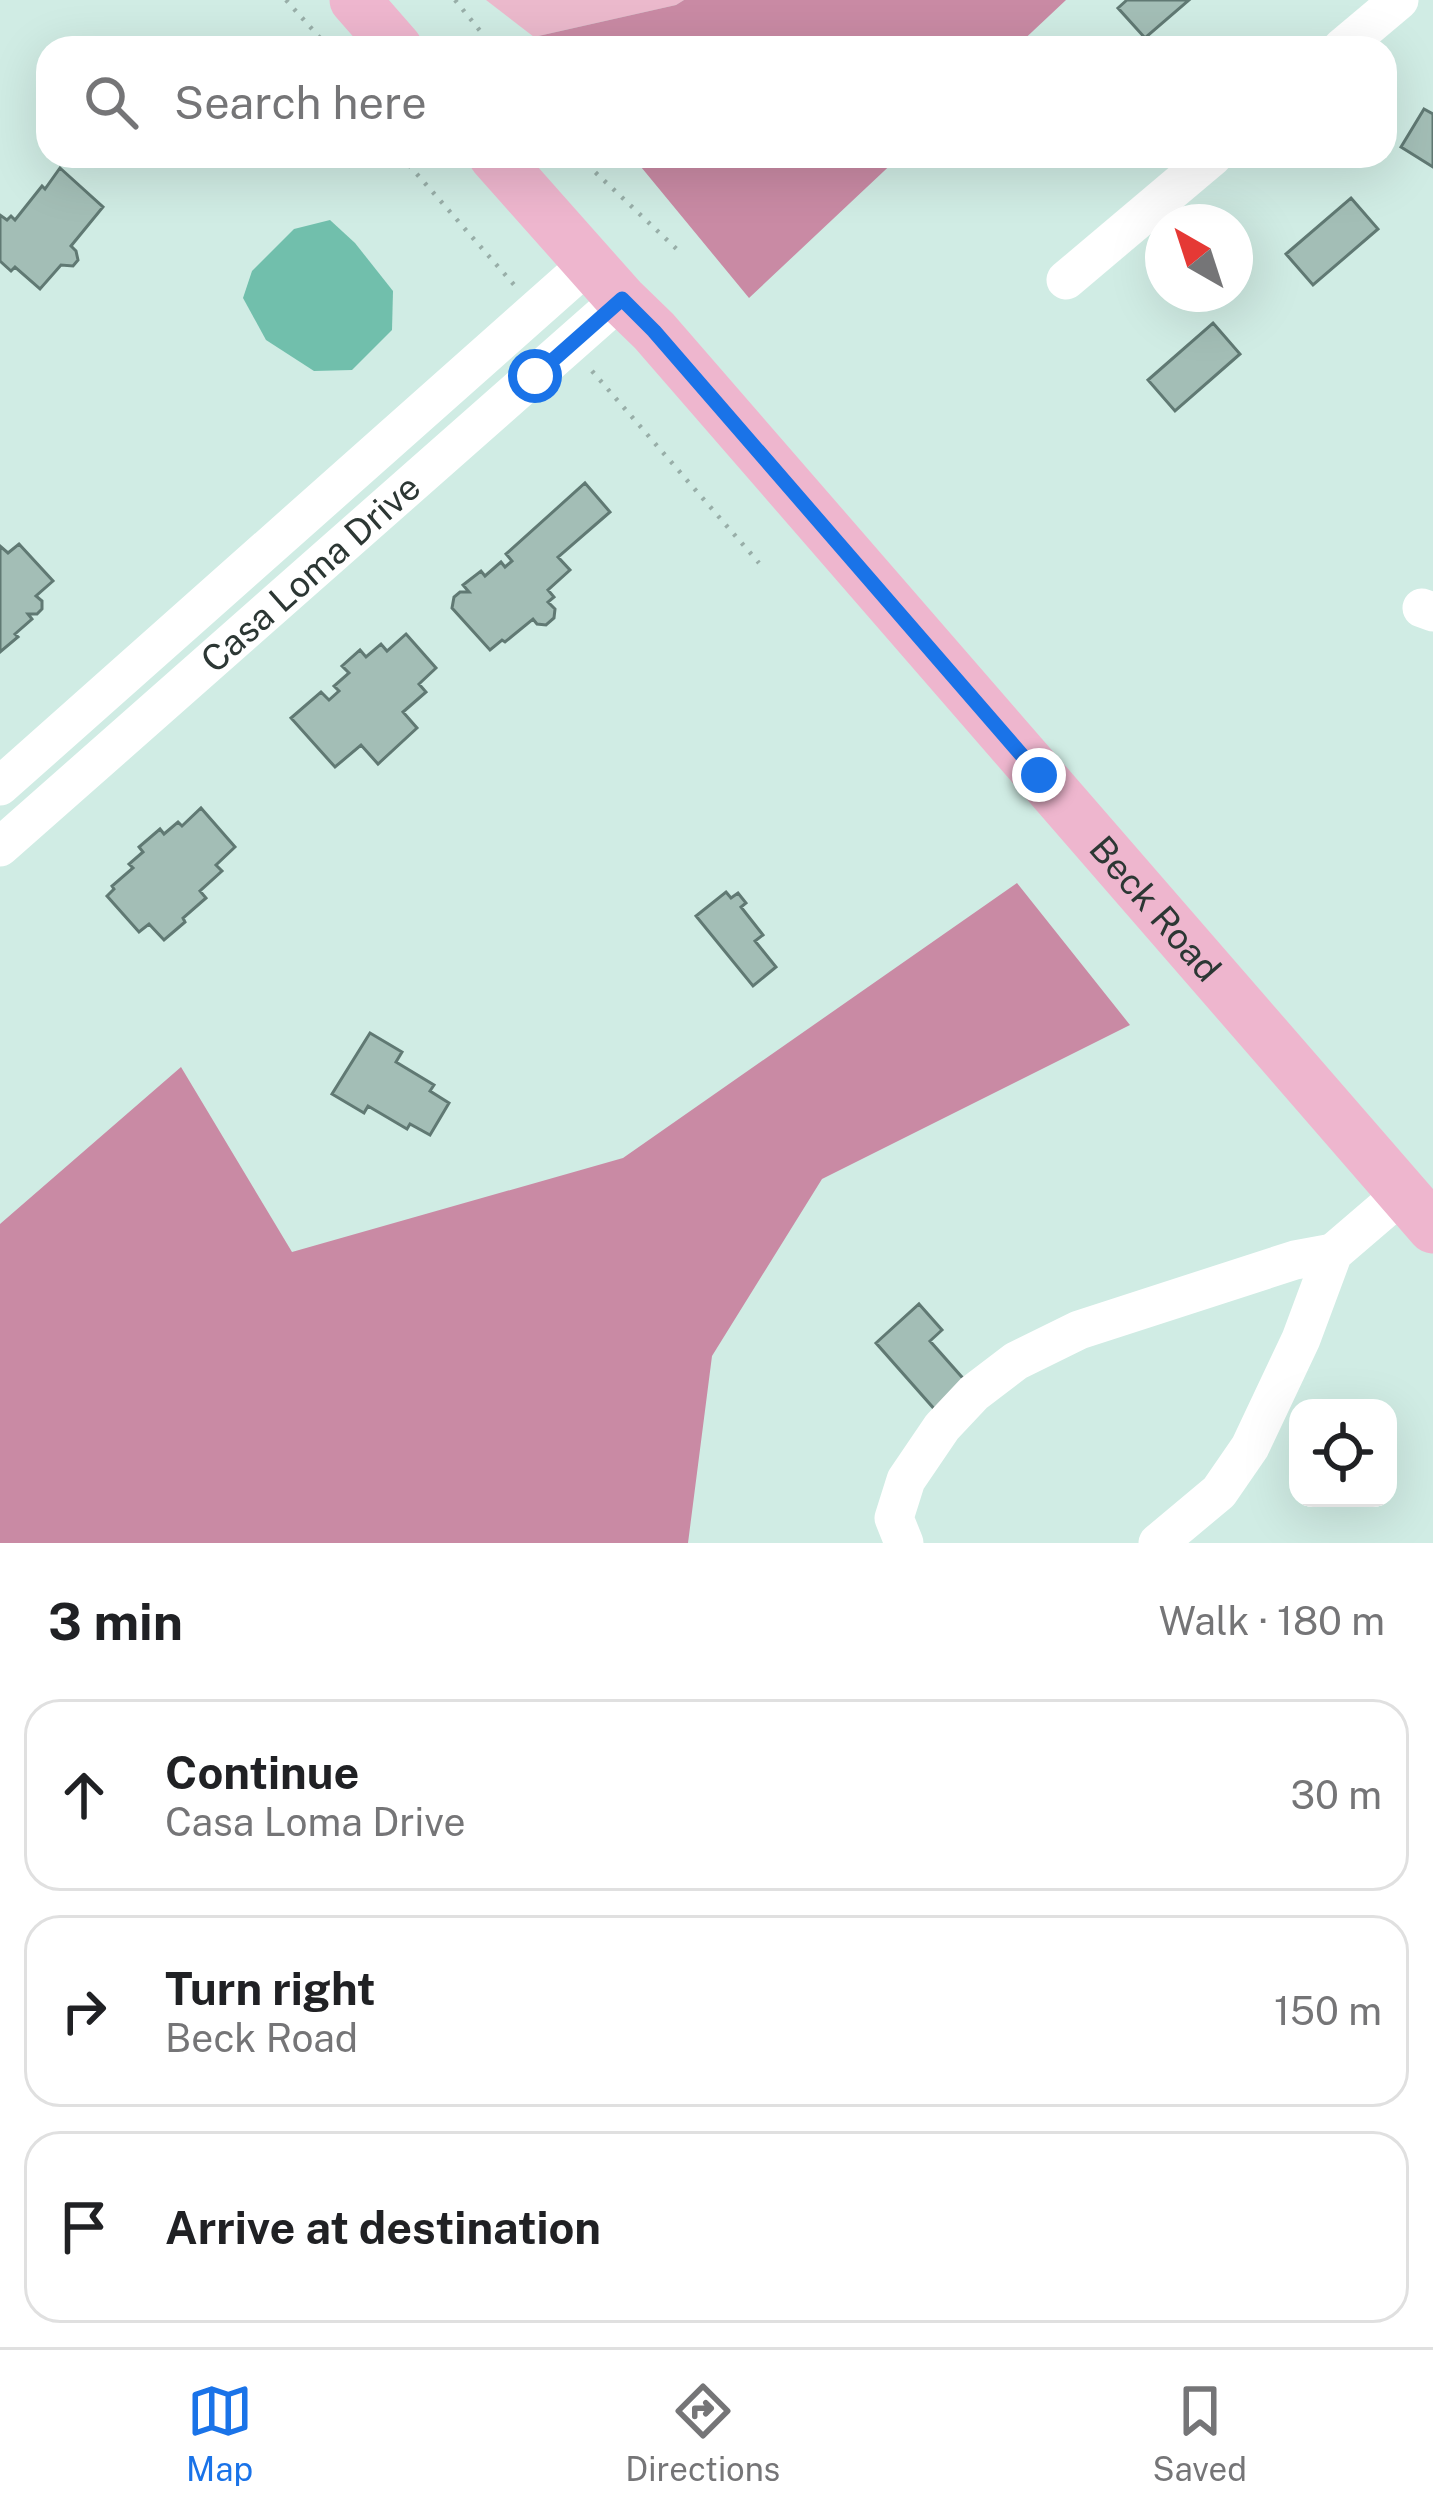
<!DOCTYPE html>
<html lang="en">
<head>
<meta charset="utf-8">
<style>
	:root { --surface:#fff; --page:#f6f6f6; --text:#202124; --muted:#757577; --line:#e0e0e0; --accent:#1a73e8 }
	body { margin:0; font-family:"Public Sans",sans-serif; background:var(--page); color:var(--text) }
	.controls { position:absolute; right:36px; bottom:36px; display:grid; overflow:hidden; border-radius:24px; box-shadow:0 12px 48px #0002 }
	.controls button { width:108px; height:108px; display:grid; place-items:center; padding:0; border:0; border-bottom:3px solid var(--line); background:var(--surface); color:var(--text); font:60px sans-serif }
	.compass { position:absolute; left:1145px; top:204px; width:108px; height:108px; border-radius:50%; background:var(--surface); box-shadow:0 12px 48px #0002; rotate:321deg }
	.stop { position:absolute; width:36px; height:36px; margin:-27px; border:9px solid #1a73e8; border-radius:50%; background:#fff }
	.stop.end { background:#1a73e8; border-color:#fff; box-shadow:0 3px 12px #0008 }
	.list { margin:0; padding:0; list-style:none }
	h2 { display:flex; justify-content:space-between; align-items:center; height:156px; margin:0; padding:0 48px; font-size:51px }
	h2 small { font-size:39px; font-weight:400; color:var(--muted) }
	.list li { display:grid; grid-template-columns:78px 1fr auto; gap:36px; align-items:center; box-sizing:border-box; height:192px; margin:0 24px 24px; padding:0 24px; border:3px solid var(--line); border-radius:36px }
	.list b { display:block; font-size:45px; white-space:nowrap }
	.list p { margin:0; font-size:39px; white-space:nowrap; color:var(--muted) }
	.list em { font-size:39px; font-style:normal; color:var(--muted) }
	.icon { flex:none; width:66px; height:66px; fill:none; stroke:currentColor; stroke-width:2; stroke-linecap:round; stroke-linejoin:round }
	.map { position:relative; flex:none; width:1433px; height:1543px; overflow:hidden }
	.search { position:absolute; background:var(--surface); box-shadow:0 12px 48px #0002; left:36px; right:36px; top:36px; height:132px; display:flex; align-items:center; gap:30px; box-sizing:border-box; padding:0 42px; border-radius:36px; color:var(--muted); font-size:45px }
	.sheet { height:804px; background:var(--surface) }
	nav { display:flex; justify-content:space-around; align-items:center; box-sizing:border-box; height:168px; border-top:3px solid var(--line); background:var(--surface); font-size:33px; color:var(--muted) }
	nav a { display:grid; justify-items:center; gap:6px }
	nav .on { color:var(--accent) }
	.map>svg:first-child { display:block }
	.green { fill:#ebb9cc }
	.forest { fill:#c98aa4 }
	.water { fill:#71bfac }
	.building { fill:#a3beb6; stroke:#607973; stroke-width:3 }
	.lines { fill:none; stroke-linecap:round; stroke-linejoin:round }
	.path { stroke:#98aea8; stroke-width:4.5; stroke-dasharray:3 9; stroke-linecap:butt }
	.minor { stroke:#fff; stroke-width:39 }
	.major { stroke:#eeb6ce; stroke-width:51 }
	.route { stroke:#1a73e8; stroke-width:15 }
	.labels { text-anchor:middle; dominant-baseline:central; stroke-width:10; stroke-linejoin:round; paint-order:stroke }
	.street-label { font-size:36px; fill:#2c3734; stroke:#fff }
</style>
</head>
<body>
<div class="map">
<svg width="1433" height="1543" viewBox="0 0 1433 1543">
	<rect width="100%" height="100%" fill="#d0ece4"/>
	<path class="green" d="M486 0H684L676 5 534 37Z"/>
	<path class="forest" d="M684 0H1066L1015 48H543L534 37 676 5Z
		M632 156H900L749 298Z
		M1017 883 1130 1025 822 1179 712 1356 688 1543H0V1224L181 1067 292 1252 623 1158Z"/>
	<path class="water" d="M330 220 355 243 393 291 392 330 352 370 314 371 266 340 243 298 252 271 294 229Z"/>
	<path class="building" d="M1127 0H1189L1145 38 1118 8Z
		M1424 109 1433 114V167L1401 147Z
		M60 168 103 207 71 246 76 251 78 260 73 266 61 265 40 289 15 267 11 271 0 261V215L7 220 11 216 15 220 42 186 45 189Z
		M1351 198 1378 229 1313 285 1286 254Z
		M1213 323 1240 354 1175 411 1148 380Z
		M585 483 610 512 558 557 570 570 548 590 554 597 548 602 555 609 554 618 546 625 537 624 533 619 505 642 502 640 490 650 452 608 454 597 460 592H469L463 585 481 571 485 576 501 562 505 567 512 561 506 554Z
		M19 544 53 581 36 596 42 601V609L37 614H28L32 619 15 634 18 637 0 652V546L8 553Z
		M406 634 436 668 419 684 426 692 403 712 417 728 378 764 361 745 335 767 291 718 321 692 329 700 339 691 334 686 349 673 342 666 360 650 366 657 381 644 387 651Z
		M201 808 235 847 216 865 222 871 200 891 206 898 183 918 185 922 164 940 149 924 139 932 107 896 114 889 112 886 133 868 129 864 143 852 139 847 160 829 164 834 178 822 182 826Z
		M726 892 731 898 738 893 746 903 741 907 763 935 755 941 776 967 753 986 696 916Z
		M370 1033 402 1052 396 1062 434 1085 430 1091 449 1103 430 1135 410 1124 407 1129 368 1106 364 1113 332 1094Z
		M919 1304 942 1330 930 1341 968 1384 937 1412 876 1343Z"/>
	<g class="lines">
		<path class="path" d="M286 0 329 48
			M455 0 494 48
			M401 156 516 287
			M578 156 682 254
			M592 371 759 563"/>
		<g class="minor">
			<path d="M1342 48 1399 0"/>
			<path d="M1066 280 1213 156"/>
			<path d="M1422 608 1433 612"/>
			<path d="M0 786 589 263"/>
			<path id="s1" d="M0 847 621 299"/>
			<path d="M904 1543 894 1518 906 1480 942 1427 974 1393 1016 1361 1079 1330 1295 1260 1333 1253"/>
			<path d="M1158 1543 1219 1492 1250 1447 1301 1339 1333 1253 1403 1193"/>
		</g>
		<g class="major">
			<path d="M355 0 397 48"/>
			<path id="s2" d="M494 156 621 299 654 331 1433 1228"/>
		</g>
	</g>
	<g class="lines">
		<path class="route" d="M535 376 622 299 654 331 1039 775"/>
	</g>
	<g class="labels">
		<g class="street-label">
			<text stroke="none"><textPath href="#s1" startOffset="414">Casa Loma Drive</textPath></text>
			<text stroke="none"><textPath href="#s2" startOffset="1002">Beck Road</textPath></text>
		</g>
	</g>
</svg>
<div class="controls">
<button><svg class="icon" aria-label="locate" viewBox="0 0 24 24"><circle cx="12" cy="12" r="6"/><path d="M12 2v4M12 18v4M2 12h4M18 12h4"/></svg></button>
</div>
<svg class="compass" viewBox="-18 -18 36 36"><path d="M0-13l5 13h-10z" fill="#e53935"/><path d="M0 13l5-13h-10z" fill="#757577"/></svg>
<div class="stop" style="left:535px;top:376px"></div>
<div class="stop end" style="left:1039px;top:775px"></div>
<div class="search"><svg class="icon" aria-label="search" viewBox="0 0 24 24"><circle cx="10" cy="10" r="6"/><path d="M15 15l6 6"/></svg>Search here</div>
</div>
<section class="sheet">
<h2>3 min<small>Walk · 180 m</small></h2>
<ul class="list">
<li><svg class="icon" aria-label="ahead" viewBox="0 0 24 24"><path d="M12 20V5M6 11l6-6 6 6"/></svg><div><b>Continue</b><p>Casa Loma Drive</p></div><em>30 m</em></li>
<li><svg class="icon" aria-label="right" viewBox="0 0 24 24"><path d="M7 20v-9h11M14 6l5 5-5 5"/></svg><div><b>Turn right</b><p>Beck Road</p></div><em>150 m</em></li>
<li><svg class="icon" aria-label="arrive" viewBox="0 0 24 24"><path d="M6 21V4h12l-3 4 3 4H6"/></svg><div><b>Arrive at destination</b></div></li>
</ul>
</section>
<nav>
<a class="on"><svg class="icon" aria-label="map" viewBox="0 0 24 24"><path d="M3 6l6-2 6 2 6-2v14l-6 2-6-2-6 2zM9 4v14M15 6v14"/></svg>Map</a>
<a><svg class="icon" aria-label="directions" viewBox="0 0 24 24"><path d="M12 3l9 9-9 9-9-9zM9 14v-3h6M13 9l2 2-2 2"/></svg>Directions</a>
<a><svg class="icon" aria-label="saved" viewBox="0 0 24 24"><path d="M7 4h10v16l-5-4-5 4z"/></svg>Saved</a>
</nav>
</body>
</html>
